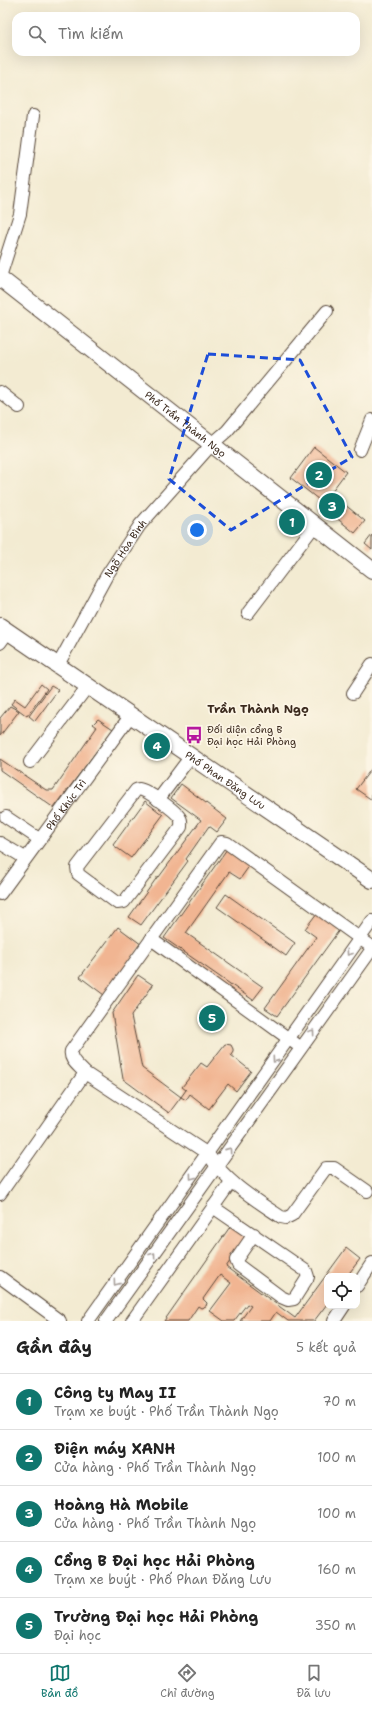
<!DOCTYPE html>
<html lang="vi">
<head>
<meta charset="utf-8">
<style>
	:root { --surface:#fff; --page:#f2f2f2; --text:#222; --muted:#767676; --line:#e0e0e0; --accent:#0f766e }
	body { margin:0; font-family:"Shantell Sans",sans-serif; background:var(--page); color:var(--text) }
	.controls { position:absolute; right:12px; bottom:12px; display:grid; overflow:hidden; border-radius:8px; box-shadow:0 4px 16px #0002 }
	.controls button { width:36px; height:36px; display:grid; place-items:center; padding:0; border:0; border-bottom:1px solid var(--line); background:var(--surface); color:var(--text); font:20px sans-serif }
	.you { position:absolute; left:197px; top:530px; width:14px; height:14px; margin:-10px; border:3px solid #fff; border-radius:50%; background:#1a73e8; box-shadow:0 0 0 6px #1a73e833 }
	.badge { display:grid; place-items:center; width:26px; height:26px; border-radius:50%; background:var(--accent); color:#fff; font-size:13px; font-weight:700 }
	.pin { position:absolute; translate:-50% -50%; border:2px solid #fff; box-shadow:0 1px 4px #0006 }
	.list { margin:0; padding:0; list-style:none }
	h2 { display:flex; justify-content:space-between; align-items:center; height:52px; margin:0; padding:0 16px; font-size:17px }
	h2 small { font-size:13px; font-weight:400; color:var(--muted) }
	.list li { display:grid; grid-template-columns:26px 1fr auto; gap:12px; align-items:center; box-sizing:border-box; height:56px; padding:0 16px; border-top:1px solid var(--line) }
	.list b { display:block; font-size:15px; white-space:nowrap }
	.list p { margin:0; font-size:13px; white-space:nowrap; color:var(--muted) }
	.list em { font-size:13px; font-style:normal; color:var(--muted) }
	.icon { flex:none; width:22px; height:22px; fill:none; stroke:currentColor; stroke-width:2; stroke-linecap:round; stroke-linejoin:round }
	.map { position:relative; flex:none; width:372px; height:1321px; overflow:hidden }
	.search { position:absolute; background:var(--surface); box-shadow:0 4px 16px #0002; left:12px; right:12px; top:12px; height:44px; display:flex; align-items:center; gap:10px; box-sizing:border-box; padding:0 14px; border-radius:12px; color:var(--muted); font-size:15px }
	.sheet { height:332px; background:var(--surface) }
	nav { display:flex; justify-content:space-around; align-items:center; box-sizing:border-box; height:56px; border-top:1px solid var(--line); background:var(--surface); font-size:11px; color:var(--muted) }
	nav a { display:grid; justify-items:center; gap:2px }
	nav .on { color:var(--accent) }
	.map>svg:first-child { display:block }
	.building { fill:#f1b592 }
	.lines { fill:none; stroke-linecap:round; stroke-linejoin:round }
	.minor-casing { stroke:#574739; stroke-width:14 }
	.major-casing { stroke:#574739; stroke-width:18 }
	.minor { stroke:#fff; stroke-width:12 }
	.major { stroke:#fff; stroke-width:16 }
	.oneway { stroke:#a79f9a }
	.marked { fill:none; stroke:#1d4ed8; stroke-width:3; stroke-dasharray:8 5; stroke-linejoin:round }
	.labels { text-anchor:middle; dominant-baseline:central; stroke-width:3.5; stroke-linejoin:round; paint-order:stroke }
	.street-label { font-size:10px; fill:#3b2a1e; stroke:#fcf5e5 }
	.poi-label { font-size:10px; fill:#3b2a1e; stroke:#fcf5e5; text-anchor:start }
	.quarter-label { font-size:12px; font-weight:bold; fill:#3b2a1e; stroke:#fcf5e5 }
</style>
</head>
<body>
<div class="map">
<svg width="372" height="1321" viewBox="0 0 372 1321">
	<rect width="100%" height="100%" fill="#fcf5e5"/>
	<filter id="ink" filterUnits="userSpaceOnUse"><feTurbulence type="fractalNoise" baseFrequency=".025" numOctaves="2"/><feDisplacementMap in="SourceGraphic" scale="8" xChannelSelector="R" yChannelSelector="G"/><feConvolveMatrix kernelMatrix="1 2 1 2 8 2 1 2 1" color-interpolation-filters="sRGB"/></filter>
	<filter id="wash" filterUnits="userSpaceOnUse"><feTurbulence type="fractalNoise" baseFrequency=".012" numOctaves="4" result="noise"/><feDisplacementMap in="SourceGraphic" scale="16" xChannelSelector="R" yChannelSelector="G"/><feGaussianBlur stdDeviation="0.9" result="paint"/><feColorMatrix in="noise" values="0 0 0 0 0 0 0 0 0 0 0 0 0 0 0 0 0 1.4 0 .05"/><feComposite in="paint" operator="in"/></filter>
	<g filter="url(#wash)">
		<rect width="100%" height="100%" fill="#f3ebd2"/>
		<g id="blocks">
			<path class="building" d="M314 447 346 472 323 503 291 478Z
				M336 494 341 498 327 517 322 513Z
				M344 504 365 521 355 533 334 516Z
				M372 535V550L365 544Z
				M41 684 47 689 27 716 11 704 15 699 25 706Z
				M51 686 58 690 35 721 29 716Z
				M10 706 19 711 0 736V718Z
				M98 719 113 729 54 808 0 770V759L46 790H53L97 727 93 724Z
				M372 768V800L356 789Z
				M181 784 227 819 217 832 209 826 186 859 188 861 141 925 129 917 158 876 159 877 201 820 171 798Z
				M145 801 163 815 131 858 113 845Z
				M227 849 250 865 240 879 229 872 186 933 263 987 253 1000 164 938Z
				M226 894 295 943 286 956 217 907Z
				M317 913 340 929 277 1016 265 1008 316 937 305 929Z
				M118 927 142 945 104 995 80 977Z
				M138 975 153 985 131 1016 142 1068 181 1097 169 1113 123 1079 112 1013Z
				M225 1044 231 1045 233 1049V1052L231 1055 251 1071 236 1091 228 1084 209 1109 190 1094 186 1100 181 1097 186 1090 182 1087 201 1063 207 1067Z
				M232 1224 248 1235 226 1267 295 1318 346 1248 360 1259 347 1276H327V1304L314 1321H288L276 1312 270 1321H240L251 1306 247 1304 234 1321H224L210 1311 231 1283 220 1275 203 1299 207 1303 206 1306 201 1308 198 1306 188 1321H164Z"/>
		</g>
	</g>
	<g filter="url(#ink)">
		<use href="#blocks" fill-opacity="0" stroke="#574739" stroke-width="1"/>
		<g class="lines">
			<g class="minor-casing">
				<g id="minor">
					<path d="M0 277 20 214 33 116"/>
					<path d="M0 392 19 407"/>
					<path d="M360 450 372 420"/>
					<path d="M248 613 315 525"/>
					<path d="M0 643 8 632"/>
					<path id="s1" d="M58 665 107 575 140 525 212 444 227 431 327 311"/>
					<path d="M353 693 372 664"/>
					<path d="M30 762 88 686"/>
					<path d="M139 789C147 790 176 811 180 818 182 821 181 824 181 827L124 902 117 903 78 874 77 867 136 790Z"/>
					<path d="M158 800 191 756"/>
					<path d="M6 817 39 839"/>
					<path d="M0 843 25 858"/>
					<path id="s2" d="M0 894 131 715"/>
					<path d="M151 939 296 1044"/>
					<path d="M367 1191 334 1168H326L292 1215 286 1218 281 1217C254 1199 226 1182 208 1154L85 1073C79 1066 69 1060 71 1051L221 842 227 843 372 947"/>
					<path d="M0 1194 85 1073"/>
					<path d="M213 1207 306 1271 308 1277 294 1299 288 1300 281 1297 238 1265 236 1260 254 1234"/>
					<path d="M0 1277 60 1321"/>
					<path d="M357 1286 372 1263"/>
					<path d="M88 1321 372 921"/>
					<path d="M106 1321 372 949"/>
					<path d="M132 1321 231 1182"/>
					<path d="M334 1321 344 1306"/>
				</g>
			</g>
			<g class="major-casing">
				<g id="major">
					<path id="s3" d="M0 278 372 570"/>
					<path id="s4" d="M0 626 372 880"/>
				</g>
			</g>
			<use href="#minor" class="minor"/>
			<use href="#major" class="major"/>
		</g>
		<defs><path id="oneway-chevron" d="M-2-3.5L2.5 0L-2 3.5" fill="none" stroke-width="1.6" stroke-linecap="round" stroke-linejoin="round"/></defs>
		<g class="oneway">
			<use href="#oneway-chevron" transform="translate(349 953) rotate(125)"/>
			<use href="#oneway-chevron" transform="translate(312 1032) rotate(-54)"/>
			<use href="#oneway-chevron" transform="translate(275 1060) rotate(125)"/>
			<use href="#oneway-chevron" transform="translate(229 1150) rotate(-55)"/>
			<use href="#oneway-chevron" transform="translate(192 1177) rotate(126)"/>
			<use href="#oneway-chevron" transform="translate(153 1255) rotate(-54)"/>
			<use href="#oneway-chevron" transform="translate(116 1283) rotate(126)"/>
		</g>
	</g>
	<path class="marked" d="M208 354 300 360 352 457 231 530 169 479Z"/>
	<defs>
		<g id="bus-bare" transform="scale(1.38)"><path d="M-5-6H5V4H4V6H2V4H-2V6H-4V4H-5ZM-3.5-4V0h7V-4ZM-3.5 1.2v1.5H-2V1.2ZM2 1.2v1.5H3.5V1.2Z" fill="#b5179e" stroke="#fcf5e5" stroke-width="2.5" paint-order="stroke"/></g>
	</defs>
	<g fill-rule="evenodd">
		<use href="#bus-bare" x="194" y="735"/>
	</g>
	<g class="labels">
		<g class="street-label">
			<text stroke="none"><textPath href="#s3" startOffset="236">Phố Trần Thành Ngọ</textPath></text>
			<text stroke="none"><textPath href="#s1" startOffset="135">Ngõ Hòa Bình</textPath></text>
			<text stroke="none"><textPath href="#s4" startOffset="273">Phố Phan Đăng Lưu</textPath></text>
			<text stroke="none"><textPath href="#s2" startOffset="111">Phố Khúc Trì</textPath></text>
		</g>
		<g class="poi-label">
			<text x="207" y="729">Đối diện cổng B<tspan x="207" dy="12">Đại học Hải Phòng</tspan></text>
		</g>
		<g class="quarter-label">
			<text x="258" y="709">Trần Thành Ngọ</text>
		</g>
	</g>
</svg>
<div class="controls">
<button><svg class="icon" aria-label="locate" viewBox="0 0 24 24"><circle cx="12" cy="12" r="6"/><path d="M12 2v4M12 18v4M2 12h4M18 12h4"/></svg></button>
</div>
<div class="you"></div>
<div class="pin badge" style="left:292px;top:522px">1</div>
<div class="pin badge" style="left:319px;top:475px">2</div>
<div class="pin badge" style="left:332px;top:506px">3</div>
<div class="pin badge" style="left:157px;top:746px">4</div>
<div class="pin badge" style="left:212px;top:1018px">5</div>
<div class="search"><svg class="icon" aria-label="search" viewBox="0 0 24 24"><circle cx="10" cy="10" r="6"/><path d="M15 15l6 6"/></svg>Tìm kiếm</div>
</div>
<section class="sheet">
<h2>Gần đây<small>5 kết quả</small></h2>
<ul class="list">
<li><span class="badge">1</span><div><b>Công ty May II</b><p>Trạm xe buýt · Phố Trần Thành Ngọ</p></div><em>70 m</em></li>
<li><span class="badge">2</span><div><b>Điện máy XANH</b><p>Cửa hàng · Phố Trần Thành Ngọ</p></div><em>100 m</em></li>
<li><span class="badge">3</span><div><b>Hoàng Hà Mobile</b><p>Cửa hàng · Phố Trần Thành Ngọ</p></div><em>100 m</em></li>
<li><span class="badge">4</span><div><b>Cổng B Đại học Hải Phòng</b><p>Trạm xe buýt · Phố Phan Đăng Lưu</p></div><em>160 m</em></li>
<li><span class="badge">5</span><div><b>Trường Đại học Hải Phòng</b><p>Đại học</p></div><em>350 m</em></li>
</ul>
</section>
<nav>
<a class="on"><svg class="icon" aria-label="map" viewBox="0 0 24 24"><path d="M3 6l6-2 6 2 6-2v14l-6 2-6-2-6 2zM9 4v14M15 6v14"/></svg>Bản đồ</a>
<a><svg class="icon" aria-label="directions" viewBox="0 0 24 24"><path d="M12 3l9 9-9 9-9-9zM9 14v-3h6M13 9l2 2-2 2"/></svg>Chỉ đường</a>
<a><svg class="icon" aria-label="saved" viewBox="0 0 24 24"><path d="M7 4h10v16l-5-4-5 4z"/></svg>Đã lưu</a>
</nav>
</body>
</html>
